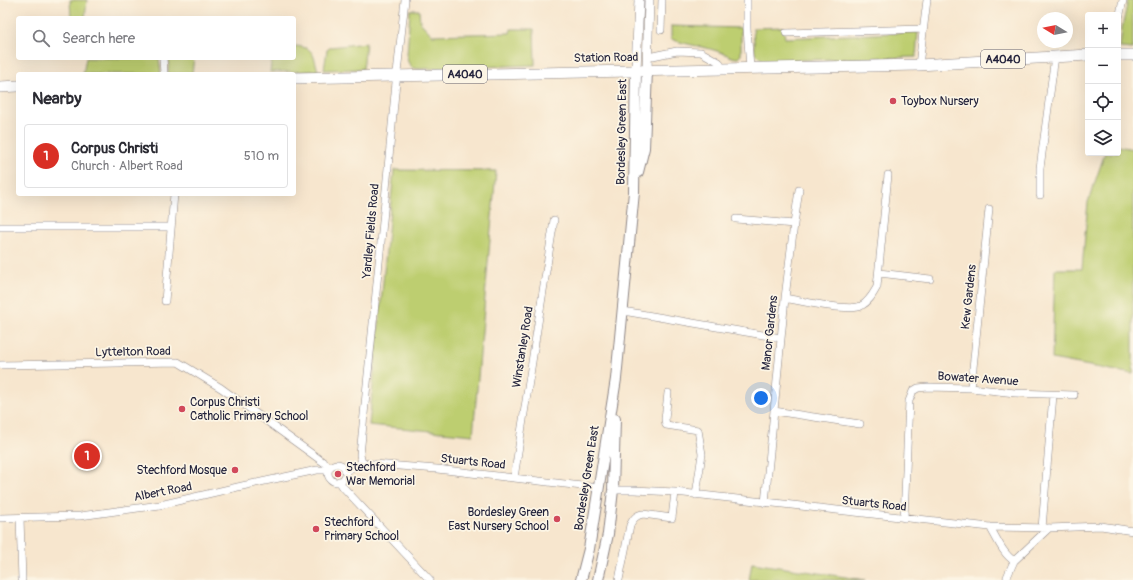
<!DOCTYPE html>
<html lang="en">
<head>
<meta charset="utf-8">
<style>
	:root { --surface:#fff; --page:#f2f2f3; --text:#2b2b33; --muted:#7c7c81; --line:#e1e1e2; --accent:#d93025 }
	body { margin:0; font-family:Pangolin,sans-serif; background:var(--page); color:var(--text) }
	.controls { position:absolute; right:12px; top:12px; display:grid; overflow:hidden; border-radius:4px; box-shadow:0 4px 16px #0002 }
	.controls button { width:36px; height:36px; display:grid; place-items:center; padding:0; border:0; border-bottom:1px solid var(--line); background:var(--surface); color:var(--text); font:20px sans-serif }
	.compass { position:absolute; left:1037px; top:12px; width:36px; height:36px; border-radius:50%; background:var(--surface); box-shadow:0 4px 16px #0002; rotate:280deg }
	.you { position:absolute; left:761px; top:398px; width:14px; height:14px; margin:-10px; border:3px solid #fff; border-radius:50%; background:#1a73e8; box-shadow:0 0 0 6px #1a73e833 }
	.badge { display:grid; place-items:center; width:26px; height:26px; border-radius:50%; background:var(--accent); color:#fff; font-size:13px; font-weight:700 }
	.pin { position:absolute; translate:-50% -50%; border:2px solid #fff; box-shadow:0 1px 4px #0006 }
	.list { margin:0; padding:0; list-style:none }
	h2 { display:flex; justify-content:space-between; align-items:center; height:52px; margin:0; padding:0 16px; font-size:17px }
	h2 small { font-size:13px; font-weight:400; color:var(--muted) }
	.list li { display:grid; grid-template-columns:26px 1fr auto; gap:12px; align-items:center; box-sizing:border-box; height:64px; margin:0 8px 8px; padding:0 8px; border:1px solid var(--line); border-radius:4px }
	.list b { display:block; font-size:15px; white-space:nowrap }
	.list p { margin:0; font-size:13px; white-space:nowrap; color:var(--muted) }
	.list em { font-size:13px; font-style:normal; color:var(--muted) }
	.icon { flex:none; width:22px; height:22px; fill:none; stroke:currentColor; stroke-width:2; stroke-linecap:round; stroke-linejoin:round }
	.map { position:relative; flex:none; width:1133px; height:580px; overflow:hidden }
	.search { position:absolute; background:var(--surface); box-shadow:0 4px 16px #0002; left:16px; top:16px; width:280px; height:44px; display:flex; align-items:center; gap:10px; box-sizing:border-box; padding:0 14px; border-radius:4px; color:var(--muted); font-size:15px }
	.panel { position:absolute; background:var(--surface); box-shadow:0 4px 16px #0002; left:16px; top:72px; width:280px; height:124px; border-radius:4px }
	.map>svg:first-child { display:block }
	.green { fill:#bdce70; stroke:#707856 }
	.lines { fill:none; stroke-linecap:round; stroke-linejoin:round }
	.minor-casing { stroke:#8c8484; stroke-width:8 }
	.tertiary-casing { stroke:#8c8484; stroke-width:10 }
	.secondary-casing { stroke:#8c8484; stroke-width:12 }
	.primary-casing { stroke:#8c8484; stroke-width:12 }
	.minor { stroke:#fff; stroke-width:7 }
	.tertiary { stroke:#fff; stroke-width:9 }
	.secondary { stroke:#fff; stroke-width:10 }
	.primary { stroke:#fff; stroke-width:11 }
	.poi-dot { fill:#d1495b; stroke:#fcf5e5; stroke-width:1.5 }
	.labels { text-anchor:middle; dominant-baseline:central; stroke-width:3.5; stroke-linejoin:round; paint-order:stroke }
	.shield { fill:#fcf5e5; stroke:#63616e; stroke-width:1 }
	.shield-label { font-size:11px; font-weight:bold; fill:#22223b }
	.street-label { font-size:12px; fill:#22223b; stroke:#fcf5e5 }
	.poi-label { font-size:12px; fill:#22223b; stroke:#fcf5e5; text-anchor:start }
</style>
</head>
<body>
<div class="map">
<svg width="1133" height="580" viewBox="0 0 1133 580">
	<rect width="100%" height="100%" fill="#fcf5e5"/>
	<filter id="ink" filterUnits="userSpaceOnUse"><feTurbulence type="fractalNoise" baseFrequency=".025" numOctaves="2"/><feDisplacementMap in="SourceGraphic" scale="8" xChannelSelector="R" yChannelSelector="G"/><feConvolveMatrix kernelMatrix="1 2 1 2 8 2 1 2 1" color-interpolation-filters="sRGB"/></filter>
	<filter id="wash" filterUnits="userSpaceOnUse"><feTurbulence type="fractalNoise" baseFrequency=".012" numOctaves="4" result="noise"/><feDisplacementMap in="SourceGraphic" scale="16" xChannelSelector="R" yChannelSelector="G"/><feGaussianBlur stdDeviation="0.9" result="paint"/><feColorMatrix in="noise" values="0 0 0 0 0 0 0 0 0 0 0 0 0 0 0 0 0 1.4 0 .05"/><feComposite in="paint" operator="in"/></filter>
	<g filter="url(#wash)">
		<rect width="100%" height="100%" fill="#f7e6ce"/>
		<path class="green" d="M70 0H87L85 18H71Z
			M1128 0H1133V49L1120 48 1122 28Z
			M410 10H419L420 22 432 35 510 33 511 29H534L535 65 419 69 412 68 408 62 407 56Z
			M671 26 741 28V55L738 58C731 58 725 53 717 51 702 46 686 45 671 39Z
			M783 27 785 38 918 32 916 57 763 61 755 53 753 28Z
			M366 43 363 69 324 70 327 50 331 47Z
			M294 46C314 47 313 54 318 71L270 72 272 58H294Z
			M86 58H159L161 74H83Z
			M169 58H194L192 73 168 74Z
			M1118 146 1133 149V374L1052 359 1055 269H1082L1088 202 1105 153H1118Z
			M394 170 496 171 473 435 369 425Z
			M752 563 865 580H749Z"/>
	</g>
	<g filter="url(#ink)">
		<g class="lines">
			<g class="minor-casing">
				<path id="minor" d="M747 0V28L750 68
					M1118 23 1123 0
					M661 30 662 0
					M786 33 923 29
					M648 57 677 51 701 52 719 62 722 69
					M163 58 164 74
					M919 65 927 0
					M1040 195V168L1055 56
					M736 219 794 224 785 298 765 503
					M794 224 799 190
					M0 227H170
					M879 273 930 279
					M785 298C801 301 848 312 861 306 869 302 873 294 877 287L888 175
					M165 301 174 194
					M623 311 781 338
					M0 365 178 362 221 388 330 467
					M971 388 989 209
					M668 393 665 419 666 425 698 430 702 454 696 495
					M774 411 860 424
					M362 463 360 455 382 232 396 82 405 0
					M328 473a9 9 0 1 1 18 0a9 9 0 1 1-18 0Z
					M345 471 362 463 437 469 599 488
					M514 478 554 220
					M339 481 343 487 430 580
					M613 490H634L675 492 990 527 1049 528 1101 526 1133 531
					M0 518 80 516 160 505 242 486 317 470H328
					M20 518 22 580
					M904 518 909 401 913 391 918 388 928 387 971 388 1015 393 1074 395
					M990 527C997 539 1003 554 1014 561L1049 528
					M1042 528 1053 395
					M1007 577 1014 561
					M619 580 630 525C633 519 636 515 643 514L672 518 675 492"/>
			</g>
			<g class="tertiary-casing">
				<path id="tertiary" d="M636 70 639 0
					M647 70 649 0"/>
			</g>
			<g class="secondary-casing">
				<path id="secondary" d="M638 172 644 148 647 70
					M581 580 589 549 616 379 634 192 636 70
					M598 580 608 534 613 490 615 419"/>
			</g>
			<g class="primary-casing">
				<path id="primary" d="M1118 55H1133
					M294 78 919 65 1088 55
					M0 87 18 86"/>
			</g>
			<use href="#minor" class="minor"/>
			<use href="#tertiary" class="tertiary"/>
			<use href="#secondary" class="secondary"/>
			<use href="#primary" class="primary"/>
		</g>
	</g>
	<g class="poi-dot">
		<circle cx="893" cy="101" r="4"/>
		<circle cx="182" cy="409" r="4"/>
		<circle cx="235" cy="470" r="4"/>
		<circle cx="338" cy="474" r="4"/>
		<circle cx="557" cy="519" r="4"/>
		<circle cx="316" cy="529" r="4"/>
	</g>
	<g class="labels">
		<g class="shield">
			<rect x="981" y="50" width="44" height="18" rx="3"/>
			<rect x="443" y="65" width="44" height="18" rx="3"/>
		</g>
		<g class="shield-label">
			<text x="1003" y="59">A4040</text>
			<text x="465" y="74">A4040</text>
		</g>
		<g class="street-label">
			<text transform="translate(606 58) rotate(-1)">Station Road</text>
			<text transform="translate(622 132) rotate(-89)">Bordesley Green East</text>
			<text transform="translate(371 231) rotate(-85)">Yardley Fields Road</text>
			<text transform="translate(969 297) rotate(-84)">Kew Gardens</text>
			<text transform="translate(770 333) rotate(-84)">Manor Gardens</text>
			<text transform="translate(523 347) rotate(-81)">Winstanley Road</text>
			<text transform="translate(133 352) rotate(-1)">Lyttelton Road</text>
			<text transform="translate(978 379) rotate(4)">Bowater Avenue</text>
			<text transform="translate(473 462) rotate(6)">Stuarts Road</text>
			<text transform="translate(587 478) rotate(-81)">Bordesley Green East</text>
			<text transform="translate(163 492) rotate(-11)">Albert Road</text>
			<text transform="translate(874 504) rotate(6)">Stuarts Road</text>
		</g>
		<g class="poi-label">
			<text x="901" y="101">Toybox Nursery</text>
			<text x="190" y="402">Corpus Christi<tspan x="190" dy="14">Catholic Primary School</tspan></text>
			<text x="346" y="467">Stechford<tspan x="346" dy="14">War Memorial</tspan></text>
			<text x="227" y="470" text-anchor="end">Stechford Mosque</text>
			<text x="549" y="512" text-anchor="end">Bordesley Green<tspan x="549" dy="14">East Nursery School</tspan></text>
			<text x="324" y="522">Stechford<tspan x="324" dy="14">Primary School</tspan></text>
		</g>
	</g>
</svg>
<div class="controls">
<button>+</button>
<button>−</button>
<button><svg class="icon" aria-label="locate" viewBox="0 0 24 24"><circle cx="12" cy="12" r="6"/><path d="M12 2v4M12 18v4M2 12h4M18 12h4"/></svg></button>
<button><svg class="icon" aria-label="layers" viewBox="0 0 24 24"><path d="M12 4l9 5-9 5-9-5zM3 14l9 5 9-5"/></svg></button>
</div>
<svg class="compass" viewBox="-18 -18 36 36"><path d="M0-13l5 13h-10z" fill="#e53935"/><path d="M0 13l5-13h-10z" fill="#7c7c81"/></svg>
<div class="you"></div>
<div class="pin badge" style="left:87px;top:456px">1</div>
<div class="search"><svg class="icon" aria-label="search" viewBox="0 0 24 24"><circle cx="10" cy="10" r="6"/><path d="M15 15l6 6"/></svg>Search here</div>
<section class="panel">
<h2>Nearby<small></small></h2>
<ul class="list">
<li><span class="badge">1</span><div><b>Corpus Christi</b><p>Church · Albert Road</p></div><em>510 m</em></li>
</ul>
</section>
</div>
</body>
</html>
